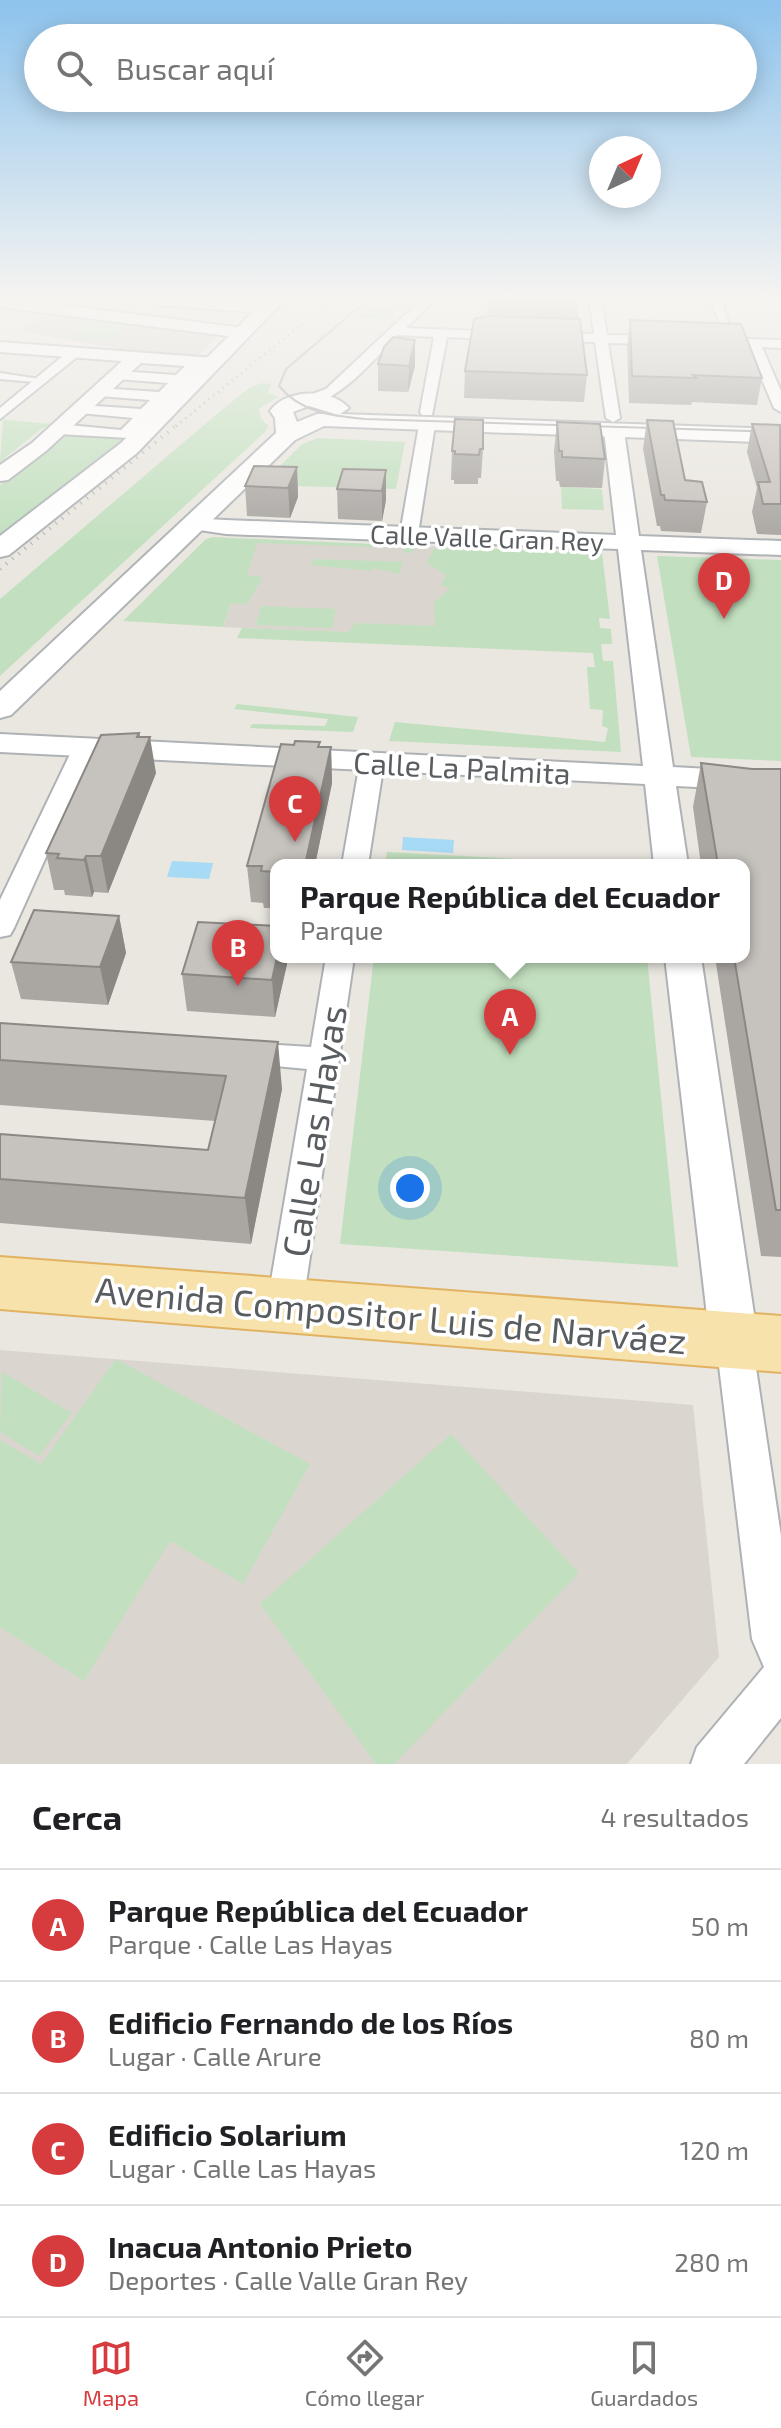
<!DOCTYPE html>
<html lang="es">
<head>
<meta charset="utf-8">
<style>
	:root { --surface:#fff; --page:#f6f6f6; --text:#202124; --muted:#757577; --line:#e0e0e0; --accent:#d63b3e }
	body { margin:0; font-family:"Exo 2",sans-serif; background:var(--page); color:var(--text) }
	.compass { position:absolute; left:589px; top:136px; width:72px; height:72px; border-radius:50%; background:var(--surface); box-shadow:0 4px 20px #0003; rotate:44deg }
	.you { position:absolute; left:410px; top:1188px; width:28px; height:28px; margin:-20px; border:6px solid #fff; border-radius:50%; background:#1a73e8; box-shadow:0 0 0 12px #1a73e833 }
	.badge { display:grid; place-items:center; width:52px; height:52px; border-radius:50%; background:var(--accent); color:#fff; font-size:26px; font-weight:700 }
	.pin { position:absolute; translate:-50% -66px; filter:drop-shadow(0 2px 4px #0008) }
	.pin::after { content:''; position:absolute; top:42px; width:28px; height:24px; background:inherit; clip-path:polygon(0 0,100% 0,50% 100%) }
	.popup { position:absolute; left:270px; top:859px; width:480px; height:104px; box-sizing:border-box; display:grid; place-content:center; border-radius:16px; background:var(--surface); filter:drop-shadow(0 2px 6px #0005); font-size:26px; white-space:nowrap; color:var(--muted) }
	.popup b { font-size:30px; color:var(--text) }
	.popup::after { content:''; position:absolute; left:50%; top:100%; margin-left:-16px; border:16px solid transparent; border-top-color:var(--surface) }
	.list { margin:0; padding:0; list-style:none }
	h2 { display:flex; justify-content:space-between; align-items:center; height:104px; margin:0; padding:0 32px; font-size:34px }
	h2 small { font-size:26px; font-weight:400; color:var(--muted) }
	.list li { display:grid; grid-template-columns:52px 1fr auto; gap:24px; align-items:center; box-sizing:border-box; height:112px; padding:0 32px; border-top:2px solid var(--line) }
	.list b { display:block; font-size:30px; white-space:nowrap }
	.list p { margin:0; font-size:26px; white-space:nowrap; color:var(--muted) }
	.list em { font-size:26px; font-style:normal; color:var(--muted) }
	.icon { flex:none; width:44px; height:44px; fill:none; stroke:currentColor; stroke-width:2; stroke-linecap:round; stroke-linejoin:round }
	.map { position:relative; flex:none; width:781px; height:1764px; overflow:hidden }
	.search { position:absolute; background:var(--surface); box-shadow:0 4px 20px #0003; left:24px; right:24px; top:24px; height:88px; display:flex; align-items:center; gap:20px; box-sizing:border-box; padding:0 28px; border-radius:44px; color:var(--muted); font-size:30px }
	.sheet { height:552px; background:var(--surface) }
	nav { display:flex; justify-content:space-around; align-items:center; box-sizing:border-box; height:112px; border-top:2px solid var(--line); background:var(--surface); font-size:22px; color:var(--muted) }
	nav a { display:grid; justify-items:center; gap:4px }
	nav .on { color:var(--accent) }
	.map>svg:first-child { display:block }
	.education { fill:#dad6cf }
	.green { fill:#c2e0bf }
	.water { fill:#a6daf5 }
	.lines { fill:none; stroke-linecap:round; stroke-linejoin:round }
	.pedestrian-casing { stroke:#aeb2b5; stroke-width:4 }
	.minor-casing { stroke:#aeb2b5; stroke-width:4 }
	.tertiary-casing { stroke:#aeb2b5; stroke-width:4 }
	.secondary-casing { stroke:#b0b4b7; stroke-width:4 }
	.primary-casing { stroke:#e1b262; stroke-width:4 }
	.pedestrian { fill:#fff; fill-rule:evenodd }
	.minor { fill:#fff; fill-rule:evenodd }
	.tertiary { fill:#fff; fill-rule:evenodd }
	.secondary { fill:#fff; fill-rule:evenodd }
	.primary { fill:#f6e2aa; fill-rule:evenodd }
	.tram { stroke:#afb0b0; stroke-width:2 }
	.rail-far1 { stroke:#afb0b0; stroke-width:3; stroke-dasharray:1 5; stroke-linecap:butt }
	.rail { stroke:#afb0b0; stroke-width:4; stroke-dasharray:1 7; stroke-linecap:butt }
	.wall { fill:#aaa7a3 }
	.shaded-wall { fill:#8b8884 }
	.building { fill:#c6c2bd; stroke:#8b8884; stroke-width:2 }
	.labels { text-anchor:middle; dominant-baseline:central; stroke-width:7; stroke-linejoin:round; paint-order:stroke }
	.far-street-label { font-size:26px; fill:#595d60; stroke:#fff }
	.street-label { font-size:30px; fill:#595d60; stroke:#fff }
	.near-street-label { font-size:36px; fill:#595d60; stroke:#fff }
</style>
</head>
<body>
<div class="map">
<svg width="781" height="1764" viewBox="0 0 781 1764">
	<rect width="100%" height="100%" fill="#eae7e0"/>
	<path class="education" d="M55 310 222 332 196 357 123 350 17 330Z
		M253 540 475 548 470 638 223 627Z
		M0 1350 693 1405 719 1657 627 1764H0Z"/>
	<path class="green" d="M387 296H412L387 320 359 317Z
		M93 318 132 321 108 342 68 339Z
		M262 383 271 384 268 393 278 397 259 409 261 418 268 426 266 431 0 676V599L218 413 249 388Z
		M3 419 7 420 52 424 41 429 0 462Z
		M69 432 120 439 121 442 0 536V485Z
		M318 438 405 442 396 489 261 485 302 444Z
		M561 487 602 489 604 510 562 509Z
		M213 537 418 546 412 552 404 553 403 548 257 543 247 575 263 577 247 604 231 603 223 627 123 621 206 539Z
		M441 547 602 553 610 619 599 618 600 628 611 629 612 644H601L603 661H613L621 752 389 741 395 722 605 742 608 728 602 726 603 710 590 709 587 667H595L593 653 237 638 242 628 349 632 355 623 435 626 434 602 450 589 441 585 446 575 427 563 433 550Z
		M657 556 781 560V761L691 757Z
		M314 559 403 562 399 574 374 568 372 571 311 565Z
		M261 606 336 609 332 628 256 625Z
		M237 704 358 717 353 732 250 728 252 724 325 726 328 719 234 709Z
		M387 852 631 865H385Z
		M374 957H647L678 1267 340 1244Z
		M116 1359 310 1464 243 1584 170 1541 84 1681 0 1627V1440L41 1464Z
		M2 1372 72 1413 39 1456 0 1432Z
		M451 1434 579 1573 394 1764H376L260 1604Z"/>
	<path class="water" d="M403 837 454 840 453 853 402 850Z
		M172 861 213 863 209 879 167 877Z"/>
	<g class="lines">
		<g class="pedestrian-casing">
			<path id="pedestrian" d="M710 296H720L735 344 726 342Z
				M0 373 40 379 35 382 0 379Z"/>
		</g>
		<g class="minor-casing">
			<path id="minor" d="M425 296H438L406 328 506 332 513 336 506 340 447 337 432 415H422L420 412 434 337 398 335C377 356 335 408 304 403V397L326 389Z
				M589 296H601L607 335 661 336 668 340 661 344 608 343 620 418 613 422 606 418 595 342 549 341 542 337 549 333 594 334Z
				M159 298 267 305 273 309 267 313 155 305V299Z
				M713 338 781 340V348L762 347 781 391V412L774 408 748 347 708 345 706 342Z
				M70 350 82 353 0 419V408Z
				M192 359 204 362 137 431 147 433V439L58 434 50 429 58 424 121 430 133 418 80 413 73 409 80 405 141 409 150 400 99 396 92 392 99 388 159 392 168 383 117 379 110 375 117 371 176 375Z
				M427 420 435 425 418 534 409 539 400 534 419 425Z
				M84 741 92 743 95 748 14 928 10 935 0 937V900L73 748 76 743Z
				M372 755 380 757 384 762 368 865H342L360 762 364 757Z
				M326 957H354L303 1304 298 1316 285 1320 272 1316 267 1304 307 1069 233 1062 229 1054 233 1046 244 1043 311 1047Z
				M734 1324 747 1329 752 1341 781 1536V1718L744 1764H691L697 1747 764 1667 752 1639 716 1341 721 1329Z"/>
		</g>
		<g class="tertiary-casing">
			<path id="tertiary" d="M0 297 244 328 252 333 244 338 0 307Z
				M0 342 214 358 223 363 214 368 141 363 46 451 8 480 0 481V465L32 443 122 361 0 352Z
				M614 425 624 431 639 536 781 541V555L641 550 673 767 781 773V791L676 786 688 865H654L645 784 0 752V734L643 766 618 549 226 534 186 528 183 523 186 518 226 520 616 535 604 431Z
				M665 957H701L758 1341 751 1357 734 1363 717 1357 710 1341Z"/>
		</g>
		<g class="secondary-casing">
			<path id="secondary" d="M269 296H288L137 453 9 555 0 557V536L121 443Z
				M301 394C318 392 337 395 349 408L340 414 781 429V443L324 426 295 440 11 715 0 718V691L276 433 275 418 270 411C278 400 288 397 301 394ZM309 406 335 414H317L297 422 293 412Z"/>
		</g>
		<g class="primary-casing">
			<path id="primary" d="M0 1257 781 1316V1372L0 1309Z"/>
		</g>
		<use href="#pedestrian" class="pedestrian"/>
		<use href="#minor" class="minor"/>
		<use href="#tertiary" class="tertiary"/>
		<use href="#secondary" class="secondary"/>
		<use href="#primary" class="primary"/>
		<path class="tram" d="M372 296 286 369 279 386C301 413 333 416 365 419L781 432"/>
		<path class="rail-far1" d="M176 426 337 296"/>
		<path class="rail" d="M0 569 178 424"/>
	</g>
	<path class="wall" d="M488 296H580L578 319 587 375 584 402 464 398 465 371 487 316Z
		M630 320 762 378 757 405 692 402 691 405 629 403 627 346Z
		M415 340V366L408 392 378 391V364Z
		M647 420 685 480 707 502 701 533 661 531 660 526H657L643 449Z
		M557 422 605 459 602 488 560 487 559 481H556L554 451Z
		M752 424 781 427V535L757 534 752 512 757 488 747 452Z
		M483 449 481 478H478V484H454V480H451L452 451Z
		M297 467 298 497 290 518 247 516 245 486Z
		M386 470V500L382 521 338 519 337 489Z
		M139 733 156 773 108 893 94 892 92 897 65 895 64 890H54L46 853Z
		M320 747H331L332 783 315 865H276V908H264L263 903 251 902 247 866Z
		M701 763 752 769H781V1257L761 1256 715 957H744V865H701L693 807Z
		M119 916 126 953 108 1005 21 999 11 962Z
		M276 957H286L287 964 275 1017 187 1011 182 974Z
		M0 1023 282 1089 251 1244 0 1223V1134L208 1150 215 1121 0 1105Z"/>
	<path class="shaded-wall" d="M415 340V366L408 392 409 366Z
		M297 467 298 497 290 518 288 488Z
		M386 470V500L382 521V491Z
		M139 733 142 756 150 737 156 773 108 893 101 856Z
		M331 747 332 783 315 865H305Z
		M86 856 94 892 92 897 84 860Z
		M119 916 126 953 108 1005 100 967Z
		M277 957H286L287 964 275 1017 272 980Z
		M278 1042 282 1089 251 1244 245 1198Z"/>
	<path class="building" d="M485 316 580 319 587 375 465 371 474 319Z
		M630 320 741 324 762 378 693 375 696 378 632 376Z
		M393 337 415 340 409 366 378 364 384 347Z
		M455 419 483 420V449H480L479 455 455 454V451H452Z
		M647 420 673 421 685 480 702 482 707 502 665 500 664 495H661Z
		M557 422 600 424 605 459 562 457V451H559Z
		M752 424 780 425 781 504H763L758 482H770Z
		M254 466 297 467 288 488 245 486Z
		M343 469 386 470 382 491 337 489Z
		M139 733 137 737H150L101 856H86L84 860 57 858 59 854 46 853 101 735Z
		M295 741 320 742 318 747H331L305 865H276V872L261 871 262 866H247L281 744 294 745Z
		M701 763 752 769H781V1210H776L734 957H744V865H718Z
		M34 910 119 916 100 967 11 962Z
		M198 922 276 926V957H277L272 980 182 974Z
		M0 1023 278 1042 245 1198 0 1179V1134L208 1150 226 1076 0 1060Z"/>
	<linearGradient id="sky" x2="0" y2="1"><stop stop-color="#8dc3ed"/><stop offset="0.55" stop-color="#f6f4f1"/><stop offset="1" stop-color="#f6f4f1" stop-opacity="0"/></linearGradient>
	<rect width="781" height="543" fill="url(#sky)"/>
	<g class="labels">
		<g class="far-street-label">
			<text transform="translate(487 537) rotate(2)">Calle Valle Gran Rey</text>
		</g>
		<g class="street-label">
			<text transform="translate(462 767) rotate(3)">Calle La Palmita</text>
		</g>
		<g class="near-street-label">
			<text transform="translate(313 1131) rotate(-81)">Calle Las Hayas</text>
			<text transform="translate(391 1314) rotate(5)">Avenida Compositor Luis de Narváez</text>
		</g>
	</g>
</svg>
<svg class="compass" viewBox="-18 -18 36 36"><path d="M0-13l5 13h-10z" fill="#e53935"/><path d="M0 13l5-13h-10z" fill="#757577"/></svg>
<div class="you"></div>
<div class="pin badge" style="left:510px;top:1055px">A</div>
<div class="popup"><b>Parque República del Ecuador</b>Parque</div>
<div class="pin badge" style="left:238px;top:986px">B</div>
<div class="pin badge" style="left:295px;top:842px">C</div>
<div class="pin badge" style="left:724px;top:619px">D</div>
<div class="search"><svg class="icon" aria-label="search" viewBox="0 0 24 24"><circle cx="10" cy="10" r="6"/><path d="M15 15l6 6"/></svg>Buscar aquí</div>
</div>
<section class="sheet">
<h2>Cerca<small>4 resultados</small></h2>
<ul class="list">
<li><span class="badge">A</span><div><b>Parque República del Ecuador</b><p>Parque · Calle Las Hayas</p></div><em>50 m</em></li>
<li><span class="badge">B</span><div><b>Edificio Fernando de los Ríos</b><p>Lugar · Calle Arure</p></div><em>80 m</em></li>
<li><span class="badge">C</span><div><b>Edificio Solarium</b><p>Lugar · Calle Las Hayas</p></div><em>120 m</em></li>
<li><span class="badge">D</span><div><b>Inacua Antonio Prieto</b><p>Deportes · Calle Valle Gran Rey</p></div><em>280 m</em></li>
</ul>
</section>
<nav>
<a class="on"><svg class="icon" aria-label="map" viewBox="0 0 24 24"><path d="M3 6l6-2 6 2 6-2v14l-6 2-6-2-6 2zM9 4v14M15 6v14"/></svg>Mapa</a>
<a><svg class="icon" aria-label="directions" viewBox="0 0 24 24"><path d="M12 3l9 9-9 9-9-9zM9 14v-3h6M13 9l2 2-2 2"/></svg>Cómo llegar</a>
<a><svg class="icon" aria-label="saved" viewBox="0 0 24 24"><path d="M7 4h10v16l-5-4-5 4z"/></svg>Guardados</a>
</nav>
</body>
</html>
